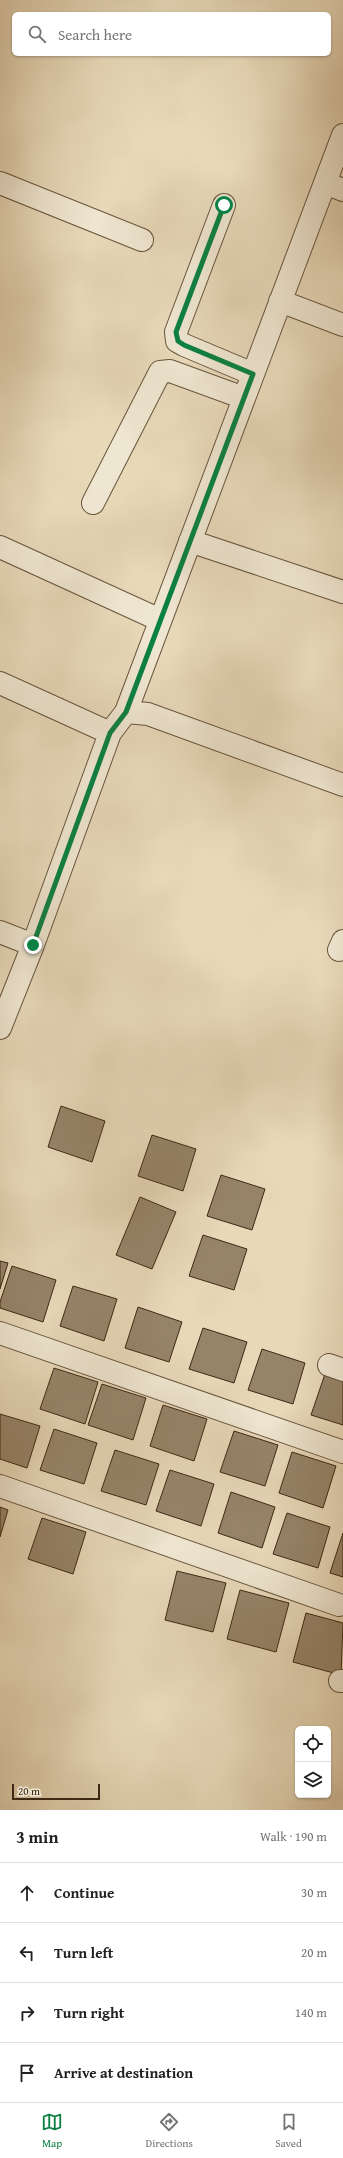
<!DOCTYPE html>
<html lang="en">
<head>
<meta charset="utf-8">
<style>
	:root { --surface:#fff; --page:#f2f2f2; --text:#202124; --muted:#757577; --line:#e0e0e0; --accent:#0b8043 }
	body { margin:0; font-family:"Gentium Book Plus",serif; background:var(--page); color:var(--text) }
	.controls { position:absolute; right:12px; bottom:12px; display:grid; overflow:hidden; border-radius:6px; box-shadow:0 1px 3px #0004 }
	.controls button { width:36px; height:36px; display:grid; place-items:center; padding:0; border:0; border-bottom:1px solid var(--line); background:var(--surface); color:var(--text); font:20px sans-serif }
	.scale { position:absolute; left:12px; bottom:10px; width:88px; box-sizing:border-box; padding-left:4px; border:2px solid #3e2914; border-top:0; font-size:11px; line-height:14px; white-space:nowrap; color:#3e2914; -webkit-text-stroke:3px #efe6d1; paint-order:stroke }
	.stop { position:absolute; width:12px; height:12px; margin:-9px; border:3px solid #0b8043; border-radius:50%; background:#fff }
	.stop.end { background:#0b8043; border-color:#fff; box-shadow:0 1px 4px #0008 }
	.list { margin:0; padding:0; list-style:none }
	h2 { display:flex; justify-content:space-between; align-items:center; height:52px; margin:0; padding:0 16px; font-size:17px }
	h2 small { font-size:13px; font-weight:400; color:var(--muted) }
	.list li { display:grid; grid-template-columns:26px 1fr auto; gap:12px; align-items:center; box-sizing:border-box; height:60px; padding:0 16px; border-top:1px solid var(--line) }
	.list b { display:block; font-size:15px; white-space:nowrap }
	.list em { font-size:13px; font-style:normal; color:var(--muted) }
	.icon { flex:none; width:22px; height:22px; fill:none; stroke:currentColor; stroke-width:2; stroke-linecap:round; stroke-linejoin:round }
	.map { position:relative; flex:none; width:343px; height:1810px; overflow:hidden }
	.search { position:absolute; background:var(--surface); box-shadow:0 1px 3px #0004; left:12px; right:12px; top:12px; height:44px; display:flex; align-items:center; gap:10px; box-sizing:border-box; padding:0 14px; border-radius:6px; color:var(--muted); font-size:15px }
	.sheet { height:292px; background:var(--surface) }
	nav { display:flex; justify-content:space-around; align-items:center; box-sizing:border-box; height:56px; border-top:1px solid var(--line); background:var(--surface); font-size:11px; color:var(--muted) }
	nav a { display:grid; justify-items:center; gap:2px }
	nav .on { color:var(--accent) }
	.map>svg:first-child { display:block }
	.building { fill:#968469; stroke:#3e2914 }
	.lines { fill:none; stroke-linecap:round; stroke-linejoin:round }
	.minor-casing { stroke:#68553d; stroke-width:24 }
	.minor { stroke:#efe6d1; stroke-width:22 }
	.route { stroke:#0b8043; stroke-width:5 }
</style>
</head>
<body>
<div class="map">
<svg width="343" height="1810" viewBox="0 0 343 1810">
	<rect width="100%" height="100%" fill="#e7d8b8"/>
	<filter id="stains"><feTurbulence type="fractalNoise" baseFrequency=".005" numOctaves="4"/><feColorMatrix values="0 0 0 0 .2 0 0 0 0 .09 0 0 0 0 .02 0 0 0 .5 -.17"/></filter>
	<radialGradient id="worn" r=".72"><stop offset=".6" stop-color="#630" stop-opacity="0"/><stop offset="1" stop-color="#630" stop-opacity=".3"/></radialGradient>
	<path class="building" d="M61 1106 105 1121 92 1162 48 1147Z
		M152 1135 196 1149 183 1191 138 1176Z
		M221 1175 265 1189 252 1230 207 1216Z
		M140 1197 176 1212 152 1269 116 1255Z
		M203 1235 247 1249 234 1290 189 1276Z
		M0 1261 8 1263 0 1289Z
		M12 1266 56 1280 43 1322 0 1308V1302Z
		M73 1286 117 1299 104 1341 60 1326Z
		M138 1307 182 1322 169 1362 125 1348Z
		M203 1328 247 1342 234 1383 189 1369Z
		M262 1349 305 1363 293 1404 248 1390Z
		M54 1368 98 1382 85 1424 40 1409Z
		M325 1374 343 1380V1425L311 1415Z
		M102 1384 146 1398 133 1440 88 1425Z
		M163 1405 207 1419 194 1461 150 1446Z
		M0 1414 40 1426 27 1468 0 1459Z
		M54 1429 97 1443 84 1484 40 1470Z
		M234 1431 278 1445 265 1486 220 1472Z
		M115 1450 159 1464 146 1505 101 1491Z
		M292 1452 336 1466 323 1508 279 1493Z
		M170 1470 214 1484 201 1526 156 1511Z
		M231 1492 275 1507 262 1548 218 1533Z
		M0 1507 8 1510 0 1537Z
		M287 1513 330 1527 318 1568 273 1554Z
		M42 1518 86 1532 73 1574 28 1559Z
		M343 1533V1577L330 1573Z
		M177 1571 226 1583 213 1632 165 1620Z
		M240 1590 289 1603 276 1652 227 1639Z
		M306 1613 343 1623 341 1675 293 1662Z"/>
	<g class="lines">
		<g class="minor-casing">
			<path id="minor" d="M0 183 142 240
				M325 183 343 190
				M224 205 176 332 177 341 184 345 253 374
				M280 301 343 325
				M93 503 160 372 170 371 244 398
				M190 541 343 592
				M0 547 160 620
				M0 683 110 733
				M126 712 343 135
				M0 932 33 945
				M339 950 343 941
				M0 1028 33 945 110 733 126 712 148 714 343 785
				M0 1333 343 1452
				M329 1365 343 1370
				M0 1486 339 1605
				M340 1681H343"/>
		</g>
		<use href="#minor" class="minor"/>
	</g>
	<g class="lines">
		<path class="route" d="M33 945 110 733 126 712 253 374 184 345 178 341 176 332 224 205"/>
	</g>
	<rect width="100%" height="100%" filter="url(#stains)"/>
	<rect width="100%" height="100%" fill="url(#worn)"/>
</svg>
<div class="controls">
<button><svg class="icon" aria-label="locate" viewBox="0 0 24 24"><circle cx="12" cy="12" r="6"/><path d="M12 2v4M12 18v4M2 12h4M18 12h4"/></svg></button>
<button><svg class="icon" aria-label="layers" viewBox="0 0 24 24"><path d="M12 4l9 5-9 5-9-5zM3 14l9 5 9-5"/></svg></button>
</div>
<div class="scale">20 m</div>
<div class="stop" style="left:224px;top:205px"></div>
<div class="stop end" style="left:33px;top:945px"></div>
<div class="search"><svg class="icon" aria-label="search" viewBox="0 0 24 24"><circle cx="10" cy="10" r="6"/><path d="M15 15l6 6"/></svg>Search here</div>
</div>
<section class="sheet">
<h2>3 min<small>Walk · 190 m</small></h2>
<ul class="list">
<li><svg class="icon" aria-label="ahead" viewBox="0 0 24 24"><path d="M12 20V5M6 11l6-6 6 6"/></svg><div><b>Continue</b></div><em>30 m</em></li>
<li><svg class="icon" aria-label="left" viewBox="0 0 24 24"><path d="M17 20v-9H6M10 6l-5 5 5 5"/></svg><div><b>Turn left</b></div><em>20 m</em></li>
<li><svg class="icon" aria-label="right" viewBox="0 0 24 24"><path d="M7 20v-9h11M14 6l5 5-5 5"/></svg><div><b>Turn right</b></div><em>140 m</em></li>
<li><svg class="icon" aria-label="arrive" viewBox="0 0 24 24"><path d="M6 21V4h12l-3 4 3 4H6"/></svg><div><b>Arrive at destination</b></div></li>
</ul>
</section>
<nav>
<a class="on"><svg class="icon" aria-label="map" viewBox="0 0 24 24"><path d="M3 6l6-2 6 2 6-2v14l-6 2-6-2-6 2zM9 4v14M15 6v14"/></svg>Map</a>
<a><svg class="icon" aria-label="directions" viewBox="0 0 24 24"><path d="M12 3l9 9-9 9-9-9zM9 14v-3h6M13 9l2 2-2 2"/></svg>Directions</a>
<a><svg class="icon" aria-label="saved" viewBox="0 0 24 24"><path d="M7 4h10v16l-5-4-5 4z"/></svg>Saved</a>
</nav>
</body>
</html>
